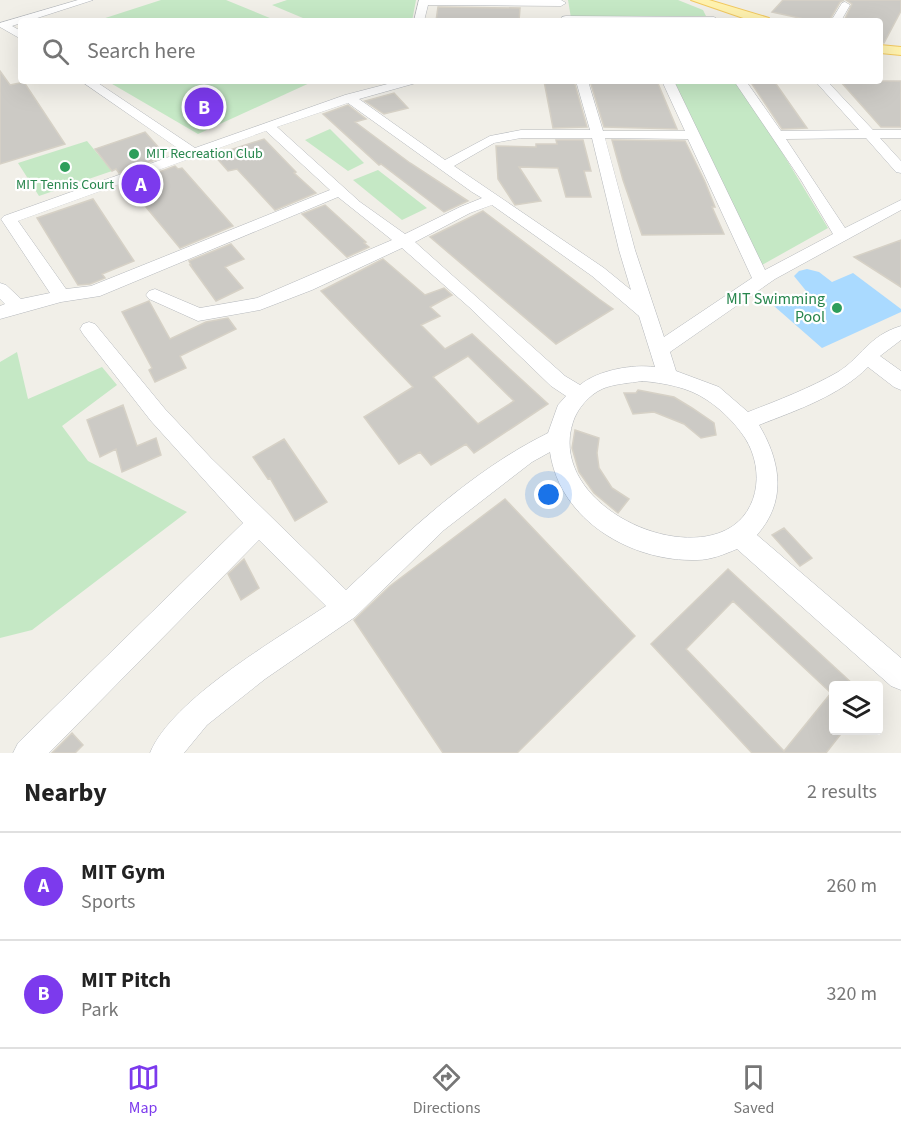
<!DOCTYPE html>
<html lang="en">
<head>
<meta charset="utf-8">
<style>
	:root { --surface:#fff; --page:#f2f2f2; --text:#222; --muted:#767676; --line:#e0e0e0; --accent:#7c3aed }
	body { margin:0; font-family:"Source Sans 3",sans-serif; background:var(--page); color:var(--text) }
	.controls { position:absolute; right:18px; bottom:18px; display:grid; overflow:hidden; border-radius:6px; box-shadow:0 6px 24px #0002 }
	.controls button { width:54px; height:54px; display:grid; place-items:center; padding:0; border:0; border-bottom:2px solid var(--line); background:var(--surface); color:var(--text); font:30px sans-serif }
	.you { position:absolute; left:549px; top:495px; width:21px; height:21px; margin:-15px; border:4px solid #fff; border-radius:50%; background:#1a73e8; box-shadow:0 0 0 9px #1a73e833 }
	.badge { display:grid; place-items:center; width:39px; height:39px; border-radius:50%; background:var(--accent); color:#fff; font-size:20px; font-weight:700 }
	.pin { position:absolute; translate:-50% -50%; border:3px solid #fff; box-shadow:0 2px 6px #0006 }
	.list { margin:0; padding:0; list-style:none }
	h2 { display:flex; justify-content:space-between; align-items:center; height:78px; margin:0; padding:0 24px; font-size:26px }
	h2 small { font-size:20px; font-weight:400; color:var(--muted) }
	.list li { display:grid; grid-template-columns:39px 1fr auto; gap:18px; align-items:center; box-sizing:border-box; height:108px; padding:0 24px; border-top:2px solid var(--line) }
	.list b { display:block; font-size:22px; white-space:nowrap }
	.list p { margin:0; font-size:20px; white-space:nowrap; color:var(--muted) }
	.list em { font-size:20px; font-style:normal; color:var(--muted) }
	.icon { flex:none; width:33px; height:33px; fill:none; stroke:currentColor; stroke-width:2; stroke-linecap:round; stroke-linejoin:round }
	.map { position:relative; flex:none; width:901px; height:753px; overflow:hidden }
	.search { position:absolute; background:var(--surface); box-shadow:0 6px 24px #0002; left:18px; right:18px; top:18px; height:66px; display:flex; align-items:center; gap:15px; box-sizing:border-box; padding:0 21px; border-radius:6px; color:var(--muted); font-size:22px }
	.sheet { height:294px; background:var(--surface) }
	nav { display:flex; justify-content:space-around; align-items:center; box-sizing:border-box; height:84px; border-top:2px solid var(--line); background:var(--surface); font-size:16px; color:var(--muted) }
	nav a { display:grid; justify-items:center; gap:3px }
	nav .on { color:var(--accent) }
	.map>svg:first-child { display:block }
	.green { fill:#c5e8c5 }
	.water { fill:#aadaff }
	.building { fill:#cccac5; stroke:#d6d1c6; stroke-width:1.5; fill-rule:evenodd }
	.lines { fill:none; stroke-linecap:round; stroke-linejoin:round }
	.minor-casing { stroke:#b5b8bc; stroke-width:1 }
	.major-casing { stroke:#f2c960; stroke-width:2 }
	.minor { fill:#fff; fill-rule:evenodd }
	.major { fill:#fff2af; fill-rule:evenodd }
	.leisure-dot { fill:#2e9e5b; stroke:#fff; stroke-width:2 }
	.labels { text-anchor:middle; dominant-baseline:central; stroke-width:4.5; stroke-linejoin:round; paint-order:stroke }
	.far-leisure-label { font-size:14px; fill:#27864d; stroke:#fff; text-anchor:start }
	.leisure-label { font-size:16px; fill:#27864d; stroke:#fff; text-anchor:end }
</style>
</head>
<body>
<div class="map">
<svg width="901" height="753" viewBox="0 0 901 753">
	<rect width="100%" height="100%" fill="#f1efe8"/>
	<path class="green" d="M161 0H226L277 21H96Z
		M287 0H416L412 21H310L272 5Z
		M568 0H678L703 10 706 16 571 18Z
		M107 81H314L198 134Z
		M674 81H736L762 119 828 228 762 265Z
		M330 129 364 163 348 171 305 140Z
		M87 141 112 171 39 196 18 163Z
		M378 170 427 208 402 220 353 180Z
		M17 352 28 399 102 367 117 385 62 426 88 461 187 512 32 630 0 638V362Z"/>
	<path class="water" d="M807 269 819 272 832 282 853 273 901 309V312L822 348 774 306 807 292 794 276 799 271Z"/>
	<path class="building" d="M783 0H844L840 2 829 21H813L772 12Z
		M846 0H901V11L884 43H880V21H844L852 4Z
		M438 7 520 8 519 21H436Z
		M0 71 10 85 24 82 65 144 0 164Z
		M544 81H574L587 127 553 128Z
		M590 81H657L677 129 604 127Z
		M750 81H774L807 128 782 129Z
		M840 81H901V127H881Z
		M394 93 408 108 384 114 365 101Z
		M348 105 366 119 355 122 410 163 468 201 444 212 381 164 379 165 323 114Z
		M145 132 166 156 119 173 116 169 112 171 95 149Z
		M264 139 296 172 294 173 316 193 275 210 237 169 228 171 214 155Z
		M556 140H583L591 171H584L591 197H566L558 168 519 167 541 201 515 205 498 179 496 146 536 147V144H557Z
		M612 140 685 141 705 182 715 207H712L724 234 642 235 623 180Z
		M175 166 178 169 182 168 233 226 180 248 127 184Z
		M93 199 134 261 102 274 105 278 90 284 78 285 37 218Z
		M325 205 366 242 364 243 369 247 347 257 302 214Z
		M483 211 599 299 613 309 556 344 430 237Z
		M901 240V287L854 257Z
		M231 244 244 259 225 267 243 288 216 301 190 265H191L189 261Z
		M383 259 425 295 444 288 452 295 430 307 440 316 421 325 445 349 472 334 548 404 474 453 466 444 431 465 420 452 399 464 364 417 413 387 321 291ZM468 356 514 401 478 424 433 377Z
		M149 301 170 339 206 322 228 318 236 329 180 356 186 368 155 382 149 370 152 368 122 312Z
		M638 390 674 397 692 408 714 423 716 435 701 438 684 424 654 412 633 414 624 393H636Z
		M123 405 137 446 156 438 161 455 122 472 116 449 100 457 87 420Z
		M575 430 599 438 597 453 599 468 612 488 629 499 618 513 594 493 579 472 572 448Z
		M284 439 327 502 295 521 270 478 268 479 253 457Z
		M505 499 635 636 517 753H443L354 620 390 586Z
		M784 528 812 558 800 566 772 535Z
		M244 559 259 588 241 600 228 574Z
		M728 569 855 686H834V730H844L826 753H752L651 644ZM733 601 831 693 784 751 686 649Z
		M72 733 83 745 75 753H52Z"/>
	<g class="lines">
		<g class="minor-casing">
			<path id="minor" d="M78 0H93L28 21H21V23L12 26 21 31V39L0 27V23Z
				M419 0H561L566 3 561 6 428 5 424 21H414Z
				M845 2 850 5 841 21H831L842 3Z
				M566 16 714 17 719 20 562 21V17Z
				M81 81H95L195 148 345 95 399 81H418L416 83 359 99 445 160 490 136 521 130H590L576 81H588L603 131H685L662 81H674L765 270 833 234 801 180 734 81H746L781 131 859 130 815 81H827L873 130H901V138H880L901 161V173L896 172 866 138 786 139 845 228 901 200V210L775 279 670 352 676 371 719 387 748 412C779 400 810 388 838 372 862 357 868 336 901 326V340L880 356 901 371V390L894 387 868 367C839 396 797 410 759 425 781 462 787 501 757 535L901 658V690L891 686 737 549C725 554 711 560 697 560 632 562 560 521 550 452L532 462 444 530 355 617 265 679 207 725 184 753H150C172 699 277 639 326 606L259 540 49 753H13L18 743 243 523 151 421 83 334 80 329 83 324 89 322 95 324 165 409 211 458 346 590C408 532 471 471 548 433L558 405 566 396 551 386 469 307 402 248 312 290 260 310 198 321 149 299 146 295 149 291 155 289 200 308 257 298 392 240 338 197 100 296 61 302 0 319V306L5 304 0 299V283L6 285 21 299 50 293 1 219 4 216 183 152ZM348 103 472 192 482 198 460 207 405 234 360 202 277 127ZM266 131 330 190 91 286 66 289 18 221ZM521 138H592L619 250 631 290 604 268 454 166 494 143ZM605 138 688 139 752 278 664 337 635 250ZM492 205 592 276 639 316 655 367C633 364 598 370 580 385L565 376 415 242 470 213ZM642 381C664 383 688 387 707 400 722 410 735 423 745 438 766 471 759 519 719 533 657 555 549 495 573 422 577 409 589 395 602 389 613 384 630 383 642 381Z"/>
		</g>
		<g class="major-casing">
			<path id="major" d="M691 0H709L769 18 771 21H752Z
				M880 45 901 47V55L880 53Z"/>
		</g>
		<use href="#minor" class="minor"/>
		<use href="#major" class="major"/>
	</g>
	<g class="leisure-dot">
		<circle cx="134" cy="154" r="6"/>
		<circle cx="65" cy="167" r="6"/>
		<circle cx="837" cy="308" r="6"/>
	</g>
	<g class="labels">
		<g class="far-leisure-label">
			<text x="146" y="154">MIT Recreation Club</text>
			<text x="65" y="185" text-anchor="middle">MIT Tennis Court</text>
		</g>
		<g class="leisure-label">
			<text x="825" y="299">MIT Swimming<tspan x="825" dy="18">Pool</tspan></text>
		</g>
	</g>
</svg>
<div class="controls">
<button><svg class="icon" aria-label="layers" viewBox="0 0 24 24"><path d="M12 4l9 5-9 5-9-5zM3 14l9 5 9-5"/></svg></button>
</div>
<div class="you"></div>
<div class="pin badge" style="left:141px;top:184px">A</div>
<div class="pin badge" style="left:204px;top:107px">B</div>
<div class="search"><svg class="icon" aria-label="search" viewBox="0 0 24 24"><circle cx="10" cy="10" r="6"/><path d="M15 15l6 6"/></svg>Search here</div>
</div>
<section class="sheet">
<h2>Nearby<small>2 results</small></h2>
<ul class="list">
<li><span class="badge">A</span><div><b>MIT Gym</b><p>Sports</p></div><em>260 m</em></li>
<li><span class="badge">B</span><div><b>MIT Pitch</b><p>Park</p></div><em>320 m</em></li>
</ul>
</section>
<nav>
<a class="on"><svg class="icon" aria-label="map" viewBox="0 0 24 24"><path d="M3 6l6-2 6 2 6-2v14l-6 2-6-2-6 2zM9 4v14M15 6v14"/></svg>Map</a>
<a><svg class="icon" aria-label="directions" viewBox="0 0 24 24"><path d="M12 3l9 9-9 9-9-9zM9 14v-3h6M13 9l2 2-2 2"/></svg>Directions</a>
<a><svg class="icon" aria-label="saved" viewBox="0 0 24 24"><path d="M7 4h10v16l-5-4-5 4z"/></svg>Saved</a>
</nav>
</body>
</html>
